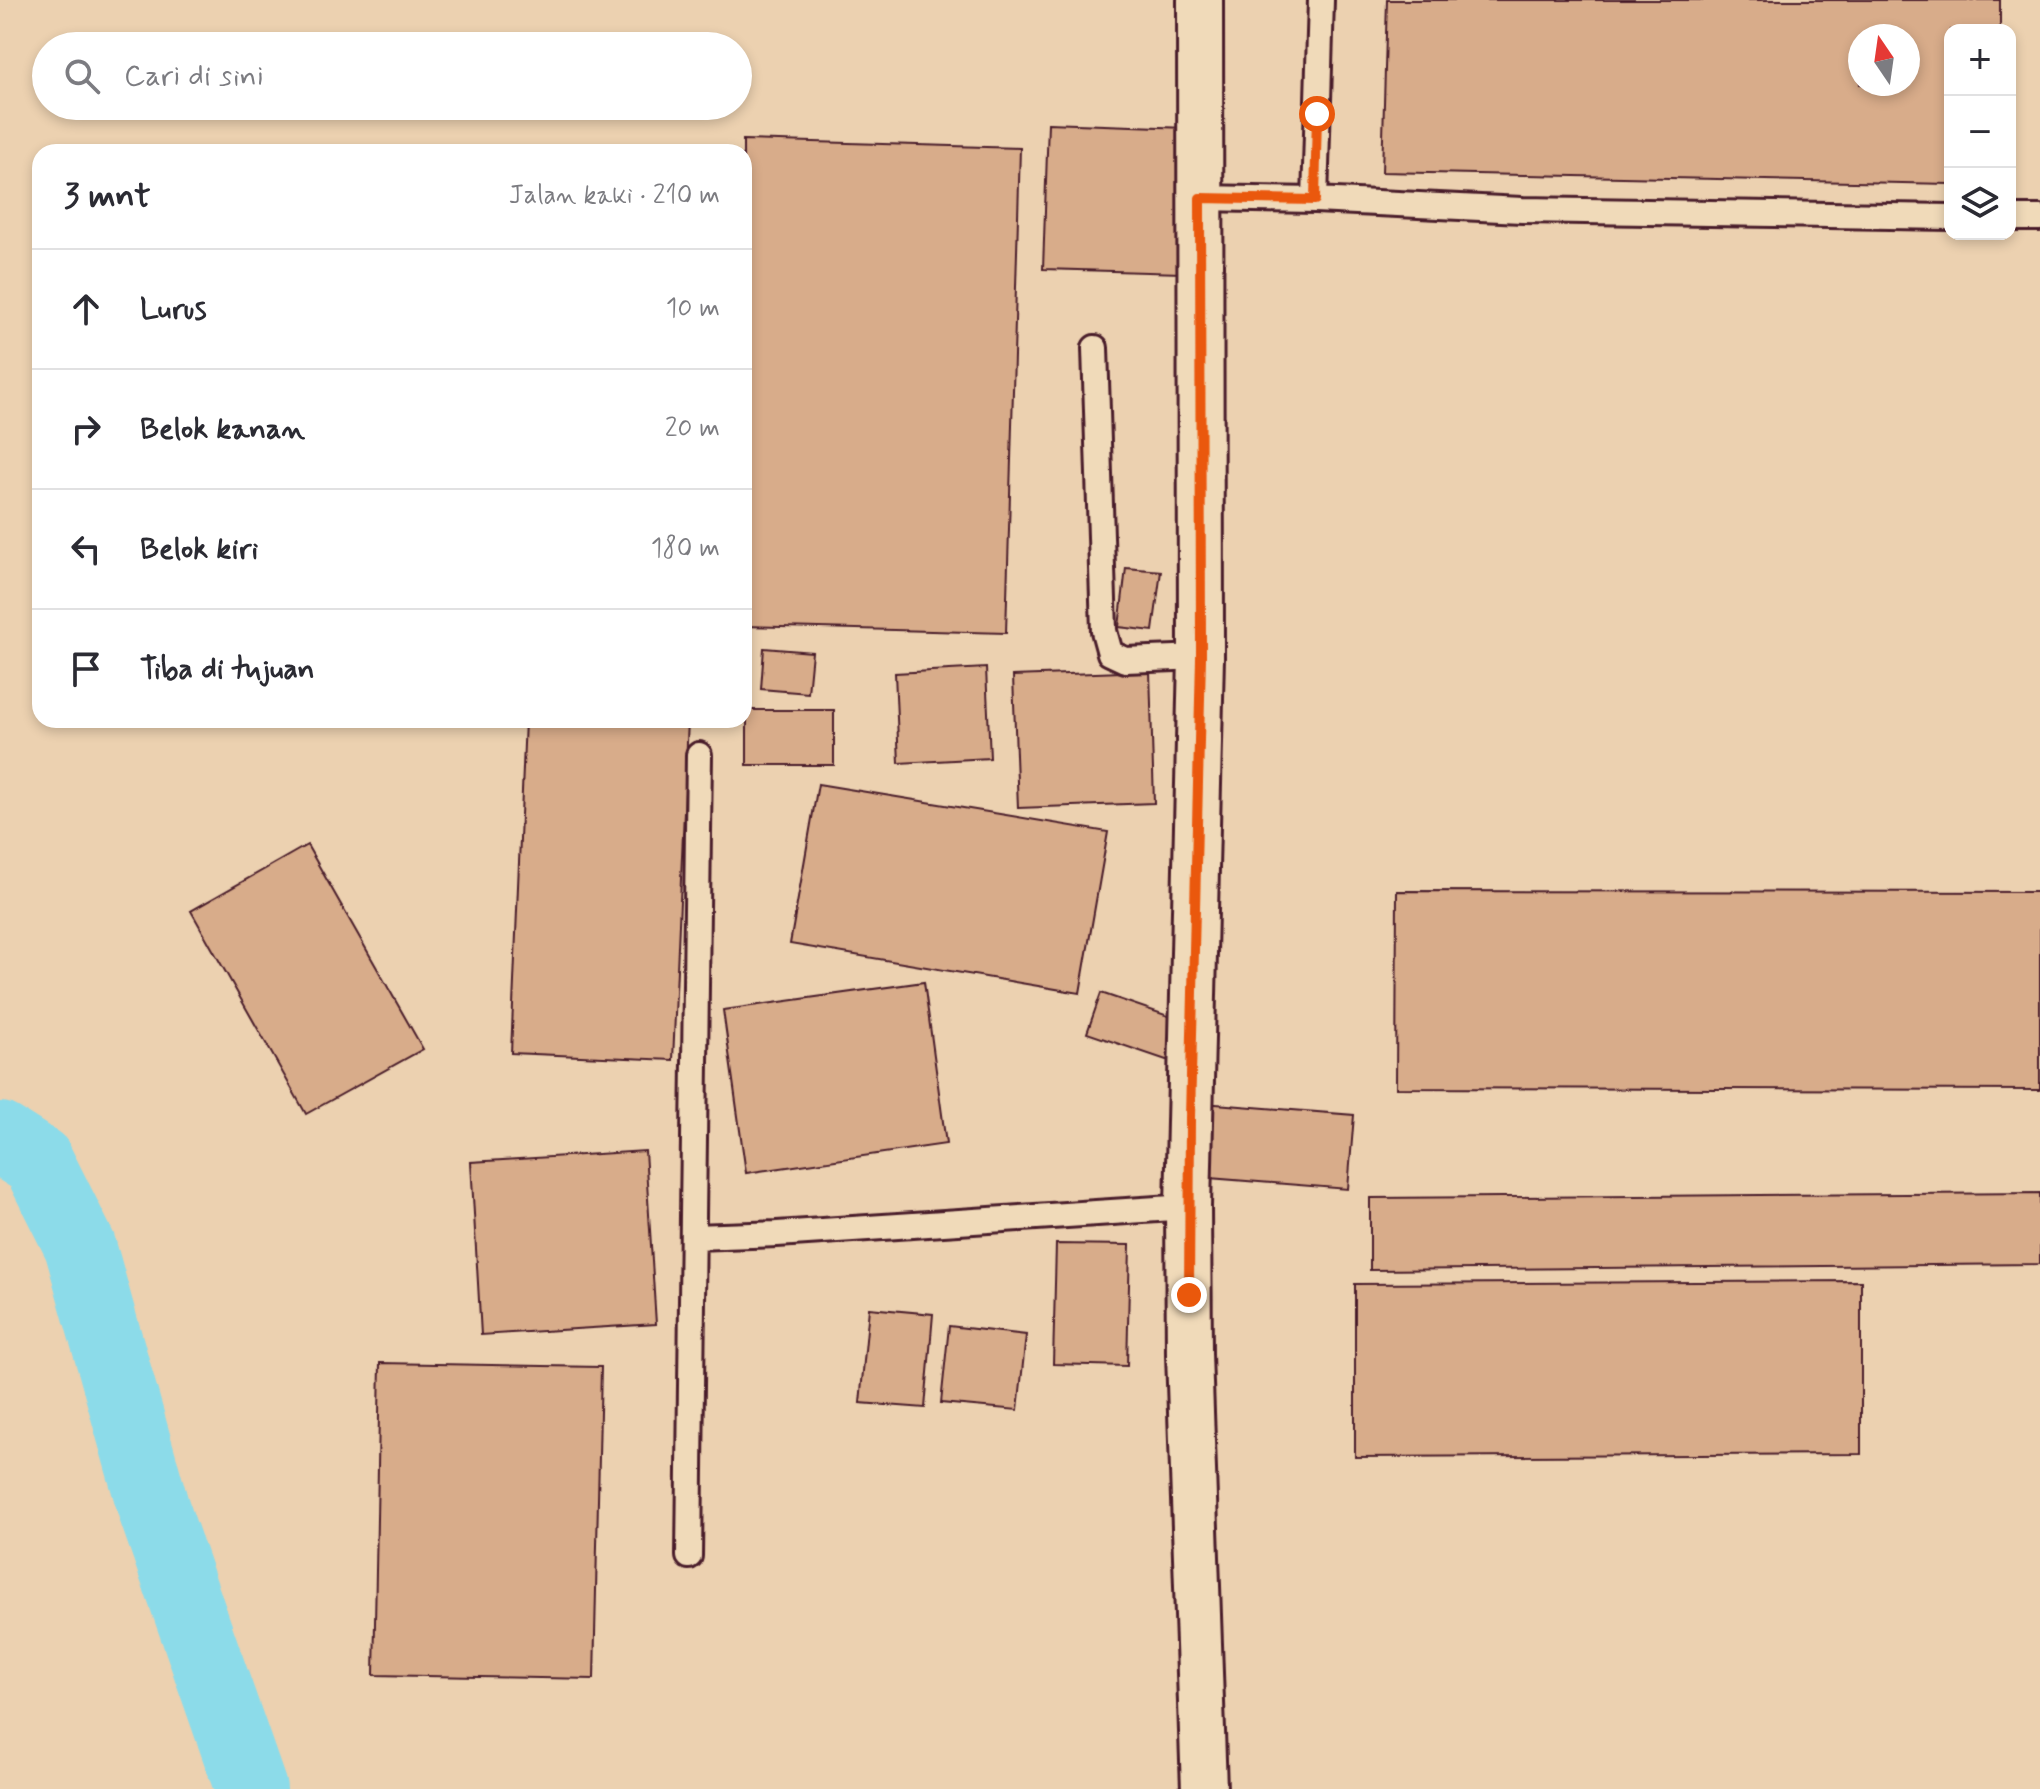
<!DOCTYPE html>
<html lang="id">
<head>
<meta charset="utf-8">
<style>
	:root { --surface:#fff; --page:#f2f2f3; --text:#2b2b33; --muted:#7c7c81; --line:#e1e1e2 }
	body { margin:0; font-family:Mynerve,sans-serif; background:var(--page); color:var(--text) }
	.controls { position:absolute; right:24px; top:24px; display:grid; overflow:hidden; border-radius:16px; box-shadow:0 4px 12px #0003 }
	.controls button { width:72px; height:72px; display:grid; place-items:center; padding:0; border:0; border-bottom:2px solid var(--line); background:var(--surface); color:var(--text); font:40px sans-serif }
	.compass { position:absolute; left:1848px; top:24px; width:72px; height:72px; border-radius:50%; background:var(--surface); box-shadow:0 4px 12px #0003; rotate:347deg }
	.stop { position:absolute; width:24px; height:24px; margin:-18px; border:6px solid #ea580c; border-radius:50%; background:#fff }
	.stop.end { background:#ea580c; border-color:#fff; box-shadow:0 2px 8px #0008 }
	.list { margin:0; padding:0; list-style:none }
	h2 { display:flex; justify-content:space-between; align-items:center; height:104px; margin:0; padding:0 32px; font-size:34px }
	h2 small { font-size:26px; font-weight:400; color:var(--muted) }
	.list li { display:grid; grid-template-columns:52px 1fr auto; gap:24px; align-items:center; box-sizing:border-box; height:120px; padding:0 32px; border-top:2px solid var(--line) }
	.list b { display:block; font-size:30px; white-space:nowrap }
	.list em { font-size:26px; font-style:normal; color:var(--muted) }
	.icon { flex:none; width:44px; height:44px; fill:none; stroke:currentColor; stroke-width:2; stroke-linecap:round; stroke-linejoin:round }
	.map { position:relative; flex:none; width:2040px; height:1789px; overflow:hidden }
	.search { position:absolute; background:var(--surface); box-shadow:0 4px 12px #0003; left:32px; top:32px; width:720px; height:88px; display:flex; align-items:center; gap:20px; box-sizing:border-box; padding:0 28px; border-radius:44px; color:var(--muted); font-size:30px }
	.panel { position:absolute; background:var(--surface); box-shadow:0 4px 12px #0003; left:32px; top:144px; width:720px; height:584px; border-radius:24px }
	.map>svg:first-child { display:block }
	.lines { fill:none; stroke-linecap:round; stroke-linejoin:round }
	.river { stroke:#8cdbe9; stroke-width:72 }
	.building { fill:#d8ac8a; stroke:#4a1f2b; stroke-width:2; fill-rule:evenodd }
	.service-casing { stroke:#4a1f2b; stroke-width:30 }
	.minor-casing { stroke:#4a1f2b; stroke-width:50 }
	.service { stroke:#f0dab9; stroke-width:24 }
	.minor { stroke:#f0dab9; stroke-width:44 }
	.route { stroke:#ea580c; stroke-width:10 }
</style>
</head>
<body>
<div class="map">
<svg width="2040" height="1789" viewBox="0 0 2040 1789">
	<rect width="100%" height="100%" fill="#ecd1b0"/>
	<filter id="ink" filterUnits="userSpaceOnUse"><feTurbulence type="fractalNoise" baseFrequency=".0125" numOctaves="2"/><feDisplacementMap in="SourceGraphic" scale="16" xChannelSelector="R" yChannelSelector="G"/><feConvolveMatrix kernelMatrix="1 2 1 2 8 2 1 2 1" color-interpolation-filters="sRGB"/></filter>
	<g filter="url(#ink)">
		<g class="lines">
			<path class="river" d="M0 1138 38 1162 80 1246 154 1510 251 1789"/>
		</g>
		<path class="building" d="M1387 0H2000V30H1950V184L1382 172ZM1860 36H1908V84H1860Z
			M1048 123 1187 128 1182 273 1043 269Z
			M743 140 1020 148 1006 633 744 626Z
			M1126 568 1161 571 1153 631 1119 627Z
			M764 648 812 652 808 693 761 689Z
			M986 668 990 758 899 763 895 673Z
			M1150 671 1154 803 1018 808 1013 676Z
			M747 710H834V765H747Z
			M525 720H688L673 1060 511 1053Z
			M818 784 1108 832 1080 993 790 944Z
			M307 845 423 1049 306 1114 191 911Z
			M1397 891 2040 892V1090L1396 1088Z
			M924 982 946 1144 746 1173 723 1010Z
			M1101 993 1186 1022 1172 1062 1087 1033Z
			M1203 1103 1354 1115 1348 1189 1197 1177Z
			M645 1151 656 1324 481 1335 471 1162Z
			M2040 1193V1264L1370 1270V1198Z
			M1056 1244 1130 1245 1127 1366 1053 1364Z
			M1861 1281V1454L1355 1457V1284Z
			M869 1308 933 1314 925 1408 860 1403Z
			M949 1326 1026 1335 1018 1410 941 1403Z
			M380 1363 601 1367 594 1679 374 1675Z"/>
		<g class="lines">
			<g class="service-casing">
				<path id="service" d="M1200 198 1315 200 1522 210 1950 217
					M1315 200 1321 0
					M2010 218H2040
					M1095 348 1104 631 1110 653 1125 660 1201 657
					M694 1237 777 1234 1188 1207
					M689 1556C693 1289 694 1022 699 755"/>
			</g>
			<g class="minor-casing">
				<path id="minor" d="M1200 0 1201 657 1188 1207 1189 1354 1204 1789"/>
			</g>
			<use href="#service" class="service"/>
			<use href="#minor" class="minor"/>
		</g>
	</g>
	<g class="lines" filter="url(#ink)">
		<path class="route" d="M1189 1295 1190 1118 1201 657 1200 198 1315 200 1317 114"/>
	</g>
</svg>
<div class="controls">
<button>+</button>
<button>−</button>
<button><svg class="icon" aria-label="layers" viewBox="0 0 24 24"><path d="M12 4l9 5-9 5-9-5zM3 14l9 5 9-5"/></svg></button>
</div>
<svg class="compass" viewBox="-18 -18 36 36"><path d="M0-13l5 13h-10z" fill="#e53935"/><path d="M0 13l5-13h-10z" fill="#7c7c81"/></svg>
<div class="stop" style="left:1317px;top:114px"></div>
<div class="stop end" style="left:1189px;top:1295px"></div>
<div class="search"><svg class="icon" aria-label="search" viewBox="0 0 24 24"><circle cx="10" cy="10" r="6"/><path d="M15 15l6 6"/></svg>Cari di sini</div>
<section class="panel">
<h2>3 mnt<small>Jalan kaki · 210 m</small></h2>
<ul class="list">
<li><svg class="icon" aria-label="ahead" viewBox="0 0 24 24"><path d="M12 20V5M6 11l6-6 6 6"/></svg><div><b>Lurus</b></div><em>10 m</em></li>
<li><svg class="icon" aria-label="right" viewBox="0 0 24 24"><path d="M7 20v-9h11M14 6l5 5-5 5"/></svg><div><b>Belok kanan</b></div><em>20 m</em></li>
<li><svg class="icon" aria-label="left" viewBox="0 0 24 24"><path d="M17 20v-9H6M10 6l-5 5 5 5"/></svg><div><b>Belok kiri</b></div><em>180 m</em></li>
<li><svg class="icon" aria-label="arrive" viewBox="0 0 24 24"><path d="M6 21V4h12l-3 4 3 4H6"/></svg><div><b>Tiba di tujuan</b></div></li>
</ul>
</section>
</div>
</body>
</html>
